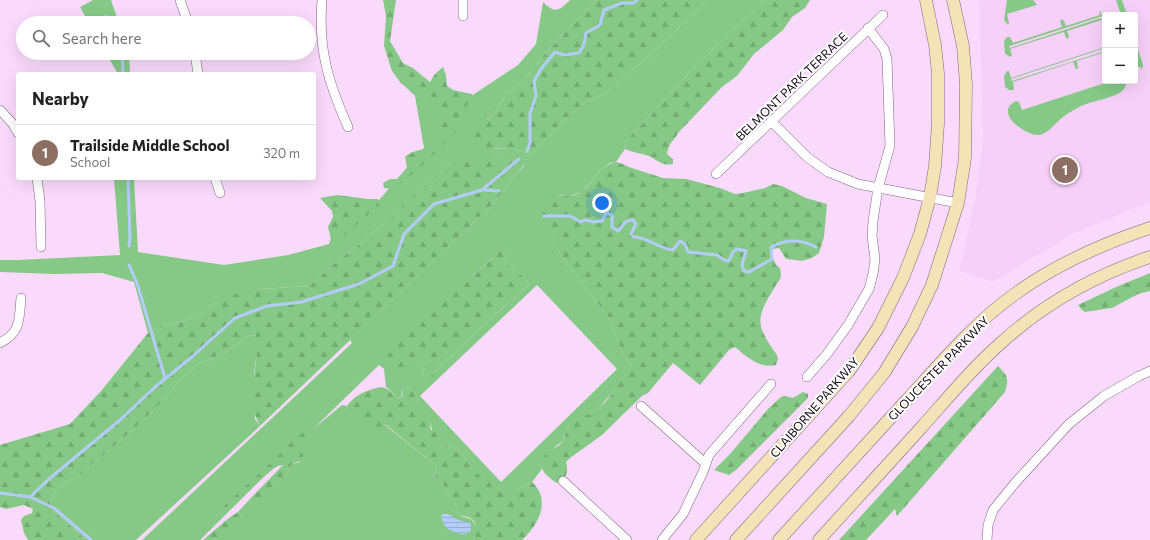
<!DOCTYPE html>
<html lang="en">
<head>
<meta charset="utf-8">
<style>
	:root { --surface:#fff; --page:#f2f2f2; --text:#222; --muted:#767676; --line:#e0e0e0; --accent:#1e7827 }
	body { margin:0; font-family:Commissioner,sans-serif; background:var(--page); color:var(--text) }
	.controls { position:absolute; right:12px; top:12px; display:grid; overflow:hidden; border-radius:4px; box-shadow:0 4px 16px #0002 }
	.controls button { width:36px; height:36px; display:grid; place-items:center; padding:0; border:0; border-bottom:1px solid var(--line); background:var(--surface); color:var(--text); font:20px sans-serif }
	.you { position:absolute; left:602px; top:203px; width:14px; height:14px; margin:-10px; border:3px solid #fff; border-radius:50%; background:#1a73e8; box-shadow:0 0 0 6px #1a73e833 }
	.badge { display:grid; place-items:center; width:26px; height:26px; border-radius:50%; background:var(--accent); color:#fff; font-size:13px; font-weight:700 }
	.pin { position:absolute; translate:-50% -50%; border:2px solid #fff; box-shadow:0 1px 4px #0006 }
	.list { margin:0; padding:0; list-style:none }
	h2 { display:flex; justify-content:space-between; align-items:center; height:52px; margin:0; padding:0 16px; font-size:17px }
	h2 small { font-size:13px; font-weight:400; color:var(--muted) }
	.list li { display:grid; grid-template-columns:26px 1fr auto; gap:12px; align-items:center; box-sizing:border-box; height:56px; padding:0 16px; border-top:1px solid var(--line) }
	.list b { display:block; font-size:15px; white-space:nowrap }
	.list p { margin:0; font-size:13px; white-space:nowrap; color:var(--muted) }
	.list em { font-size:13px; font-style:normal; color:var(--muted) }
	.icon { flex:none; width:22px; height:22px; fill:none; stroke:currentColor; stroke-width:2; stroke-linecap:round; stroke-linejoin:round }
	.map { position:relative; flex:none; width:1150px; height:540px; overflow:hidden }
	.search { position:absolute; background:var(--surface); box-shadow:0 4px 16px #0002; left:16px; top:16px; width:300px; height:44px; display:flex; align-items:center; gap:10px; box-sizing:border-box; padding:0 14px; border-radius:22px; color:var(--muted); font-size:15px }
	.panel { position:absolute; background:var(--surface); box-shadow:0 4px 16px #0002; left:16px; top:72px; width:300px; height:108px; border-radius:4px }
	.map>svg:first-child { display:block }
	.built { fill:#f6d0f9; fill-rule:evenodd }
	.grass { fill:#86c986; fill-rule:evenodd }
	.forest { fill:url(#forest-firs) }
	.water { fill:url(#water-rules) }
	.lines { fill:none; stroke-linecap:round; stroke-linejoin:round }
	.stream { stroke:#b4ccfb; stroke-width:3 }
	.street-casing { stroke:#816482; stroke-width:10 }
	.secondary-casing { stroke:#816482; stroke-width:13 }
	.street { stroke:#fff; stroke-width:9 }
	.secondary { stroke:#f4e3b7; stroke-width:12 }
	.labels { text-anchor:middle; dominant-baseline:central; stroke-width:4; stroke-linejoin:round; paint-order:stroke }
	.street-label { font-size:12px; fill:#140915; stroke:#fff }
</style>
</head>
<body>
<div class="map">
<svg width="1150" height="540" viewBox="0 0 1150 540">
	<defs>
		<pattern id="forest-firs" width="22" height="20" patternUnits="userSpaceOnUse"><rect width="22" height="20" fill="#86c986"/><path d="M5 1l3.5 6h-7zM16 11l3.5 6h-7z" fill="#73ab73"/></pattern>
		<pattern id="water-rules" width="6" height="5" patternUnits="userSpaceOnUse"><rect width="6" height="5" fill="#b4ccfb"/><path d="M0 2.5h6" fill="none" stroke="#9aaed6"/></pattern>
	</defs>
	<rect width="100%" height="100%" fill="#fadafc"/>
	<path class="built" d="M979 0H1150V202L1075 233 993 282 959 271 975 201 983 138ZM1105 15H1135V81H1105Z"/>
	<path class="grass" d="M93 0H111L119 23H89L80 7Z
		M570 0H596L542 57 524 81 507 94 492 117 487 119 494 149 510 148 531 154 564 121 585 102 608 92 640 64 708 0H765L693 68 644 122 624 142 625 149 616 162 610 163 602 169 582 192 570 196 558 195 546 232 552 235 561 256 608 317 625 358 630 363 631 368 626 377 621 381 612 393 597 410 574 421 568 425 563 441 556 446 541 465 542 469 532 482 514 491H500L492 484 486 482 471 468 464 456 454 448 447 446 443 447C431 438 433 423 425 413L421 415C418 406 418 389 407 387L402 391 401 398 396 397 390 390 386 387 384 369 379 365 313 429 342 405 347 406 345 411 358 409 361 413 362 424 370 428 385 425 435 465 436 472 434 476 443 484 448 494 455 502 457 510 461 516 471 519 475 524 477 530 474 538 470 540H213L241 515 238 512 248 501 253 503 287 474 292 464 300 462 290 451 200 540H142L352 343 350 340 494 203 514 176 525 165 506 158H498L449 165 405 204 380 228 334 264 309 286 261 289 217 302 205 312 181 322 160 326 148 333 134 282 102 273 53 274 0 272V260H18L120 255 114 178H134L138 252 224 265 288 255 329 244 341 206 379 200 424 148 412 79 465 100 518 65 536 44 543 2C555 14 559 11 570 0ZM503 252 507 264 520 273 529 285 492 317 430 376 421 378 425 364 422 361H418L443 304 491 259ZM537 285 617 369 501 482 420 396Z
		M1007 0H1033L1037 5 1007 14 1009 23 1008 25 1004 20Z
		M1116 0H1122L1127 15H1121Z
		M1099 10 1103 16 1009 46 1010 48 1101 18 1102 20 1067 31 1069 36 1068 39 1066 38 1064 32 1010 49 1012 55 1011 57 1005 54 1004 41 1007 37H1010L1013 43 1062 27 1060 21 1062 19 1064 21 1066 26 1100 15Z
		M1135 39 1143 65 1142 69 1140 67H1138L1135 59Z
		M1105 47V48L1011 79 1012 81 1105 51V52L1077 61 1078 69H1076L1073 62 1013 82 1014 88V90H1009L1005 87 1004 76 1007 71H1009L1011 78Z
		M106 53H129L130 74H118Z
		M1111 81H1126C1126 85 1125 89 1121 92 1113 98 1092 101 1081 106 1075 109 1068 113 1063 117 1055 123 1048 134 1039 135 1025 136 993 112 1016 101L1019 102 1022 110Z
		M257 335V353L254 373 255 419 260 426 136 540H86L55 512 50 502 55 491 65 482 79 476 136 427 154 410 182 378 199 363 209 360 224 353 249 336Z"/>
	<path class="forest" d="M383 0H396L390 41 403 63 413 68 430 82 435 74 443 67 446 75 447 86 453 90 472 94V99L465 108 460 123 455 134 416 171 393 189 384 188 383 183 390 179H397L407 168 405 157C410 152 416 151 423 149 430 146 435 140 440 133L437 111 427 104 421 101 400 82 392 71 384 46 386 16Z
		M596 0H708L640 64 608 92 585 102 564 121 531 154 510 148 481 149 472 145 467 136 477 125 492 117 507 94 524 81 542 57Z
		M765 0H810L805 8 792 17 783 30 754 54 737 76 722 87 678 133C673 143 670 140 667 154L673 159V164C661 167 656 158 646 155 639 153 632 152 625 149L624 142 644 122 693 68Z
		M498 158H506L525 164 514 176 494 203 260 426C243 397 261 365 256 335L249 336 224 353 209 360 199 363 182 378 154 410 136 427 79 476 65 482 55 491 50 502 55 512 86 540H28L24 533 21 520 24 516 32 513 33 509 24 505 6 509 0 507V445L70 424 101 391 148 333 160 326 181 322 205 312 217 302 233 295 261 289 309 286 334 264 380 228 404 204 449 165 464 161Z
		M616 162 623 164 629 167 663 178 686 179 720 188 735 194 743 193 765 188 773 184 782 186 806 198 827 204 824 237 819 253 812 258 802 261 786 259 779 248 773 249 771 254 776 265 780 268C782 278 781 278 776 285 756 318 754 323 777 355L778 359 776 365C760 369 747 357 735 347L729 350 700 385 673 363 648 393 642 396 602 435 570 458 566 462C569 472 566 479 557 483 552 480 541 472 541 465 542 450 556 451 563 441 566 437 565 429 569 424 576 417 588 416 596 410 606 404 613 391 620 382 624 377 628 373 631 368L630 363 625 358 608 317 561 256 552 235C542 231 534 222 539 210 542 205 551 199 556 195 562 195 569 197 575 195 591 191 596 166 616 162Z
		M337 195 368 199H378L379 205 343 236 332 243 328 227 333 217 332 211 320 198Z
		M499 252H503L507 264 520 273 529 285 492 317 432 374 434 376 432 377 430 376 426 379 421 378 425 364 422 361H418L399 370 391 367 386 360 388 354Z
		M1150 273V291L1138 294 1112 308 1085 312 1082 310 1078 305 1116 287Z
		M998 366C1008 376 1009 379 1005 392L897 516 895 509 866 540H839Z
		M381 387C393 389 391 396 400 398L402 397 403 388C417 383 418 405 421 414L425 413 429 417 431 430 438 432 441 437 440 445 443 447 447 446 454 448 464 456 471 468 486 481 492 484 500 491H514L532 482C552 500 538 526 522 540H466L474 538C477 530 478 521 468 517 465 516 462 516 458 514L455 502 448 494 443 484 433 482 436 472 435 465 386 425 370 429 360 424 359 420 361 413 358 409 351 413 345 411C349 397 368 389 381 387Z
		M803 392 808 394V398L736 470 729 475 714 470 730 454 768 409 781 397 784 396 793 398Z
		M306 430 307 435 304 441 289 449 302 453 303 455 302 460 292 464 287 474 257 502 253 503 248 501 283 465 278 466 273 469 229 507 223 510 222 509 226 504 274 460 293 440Z
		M238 512 241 515 237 522 229 530 213 540H203L230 517Z"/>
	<path class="water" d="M443 514H448L458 520 470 523C476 540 452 534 445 526 443 523 442 519 441 516Z"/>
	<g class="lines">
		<path class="stream" d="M106 16 109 23
			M122 53 123 74
			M527 151 530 143V113L536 96 534 81 541 69 555 52 564 55 579 53 584 45 586 33 600 25 604 10 622 3H634L637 0
			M128 178 130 239 129 246
			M483 190 499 191
			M543 216H570L581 222 585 220 594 222 602 221 606 213 612 215V227L618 231C625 225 622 221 633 220L636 224 631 234 634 237C648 237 659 249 673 250L680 241 685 244 688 252 717 255 724 260 729 261 733 252 737 249 746 251 742 265 744 271 749 272 772 259 771 247C786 239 801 239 816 247
			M129 265 137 283 165 378
			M0 493 30 497 49 479 120 420 155 387 193 356 235 318 267 306 301 302 359 284 393 266 404 234 434 204 482 190 519 159
			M30 497 54 508 91 540"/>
		<g class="street-casing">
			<path id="street" d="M180 0 188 23
				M322 0C318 49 328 82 348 127
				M463 0V16
				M195 53 198 74
				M0 110 13 124 18 133
				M771 121 807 157 828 172 858 184 958 203
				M716 174 883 15
				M37 178 40 201 41 247
				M215 178 220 193
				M0 343C21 332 19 320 21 298
				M807 377 827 354 848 325 869 289 873 274 875 259 872 236 873 221 878 188 890 146 887 59 884 49 868 28
				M641 406 705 463
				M563 481 627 540
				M662 540 683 514 703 472 709 455 771 384
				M987 540 988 525 993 510 1015 483 1069 424 1104 396 1139 376 1150 371"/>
		</g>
		<g class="secondary-casing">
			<path id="secondary" d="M696 540 849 371 878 328 903 278 920 234 930 197 935 166 938 124V73L935 45 926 0
				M736 540 849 416 884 373 912 327 932 285 958 203 965 158 966 84 963 46 953 0
				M779 540C821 494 863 448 905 402 940 364 973 324 1015 294 1056 264 1102 244 1150 228
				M819 540C853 503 887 465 921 428 947 399 972 368 1002 342 1044 304 1096 275 1150 257"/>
		</g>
		<use href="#street" class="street"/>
		<use href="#secondary" class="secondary"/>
	</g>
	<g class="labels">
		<g class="street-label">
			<text transform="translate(791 86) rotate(-44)">BELMONT PARK TERRACE</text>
			<text transform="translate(938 368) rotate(-46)">GLOUCESTER PARKWAY</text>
			<text transform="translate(814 407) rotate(-49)">CLAIBORNE PARKWAY</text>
		</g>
	</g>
</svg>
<div class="controls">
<button>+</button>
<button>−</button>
</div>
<div class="you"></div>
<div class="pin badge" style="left:1065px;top:170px;background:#8d6e63">1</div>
<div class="search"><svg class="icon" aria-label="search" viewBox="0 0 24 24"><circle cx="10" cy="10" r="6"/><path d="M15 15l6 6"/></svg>Search here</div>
<section class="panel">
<h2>Nearby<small></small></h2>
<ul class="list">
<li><span class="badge" style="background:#8d6e63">1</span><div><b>Trailside Middle School</b><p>School</p></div><em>320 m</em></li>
</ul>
</section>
</div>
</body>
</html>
